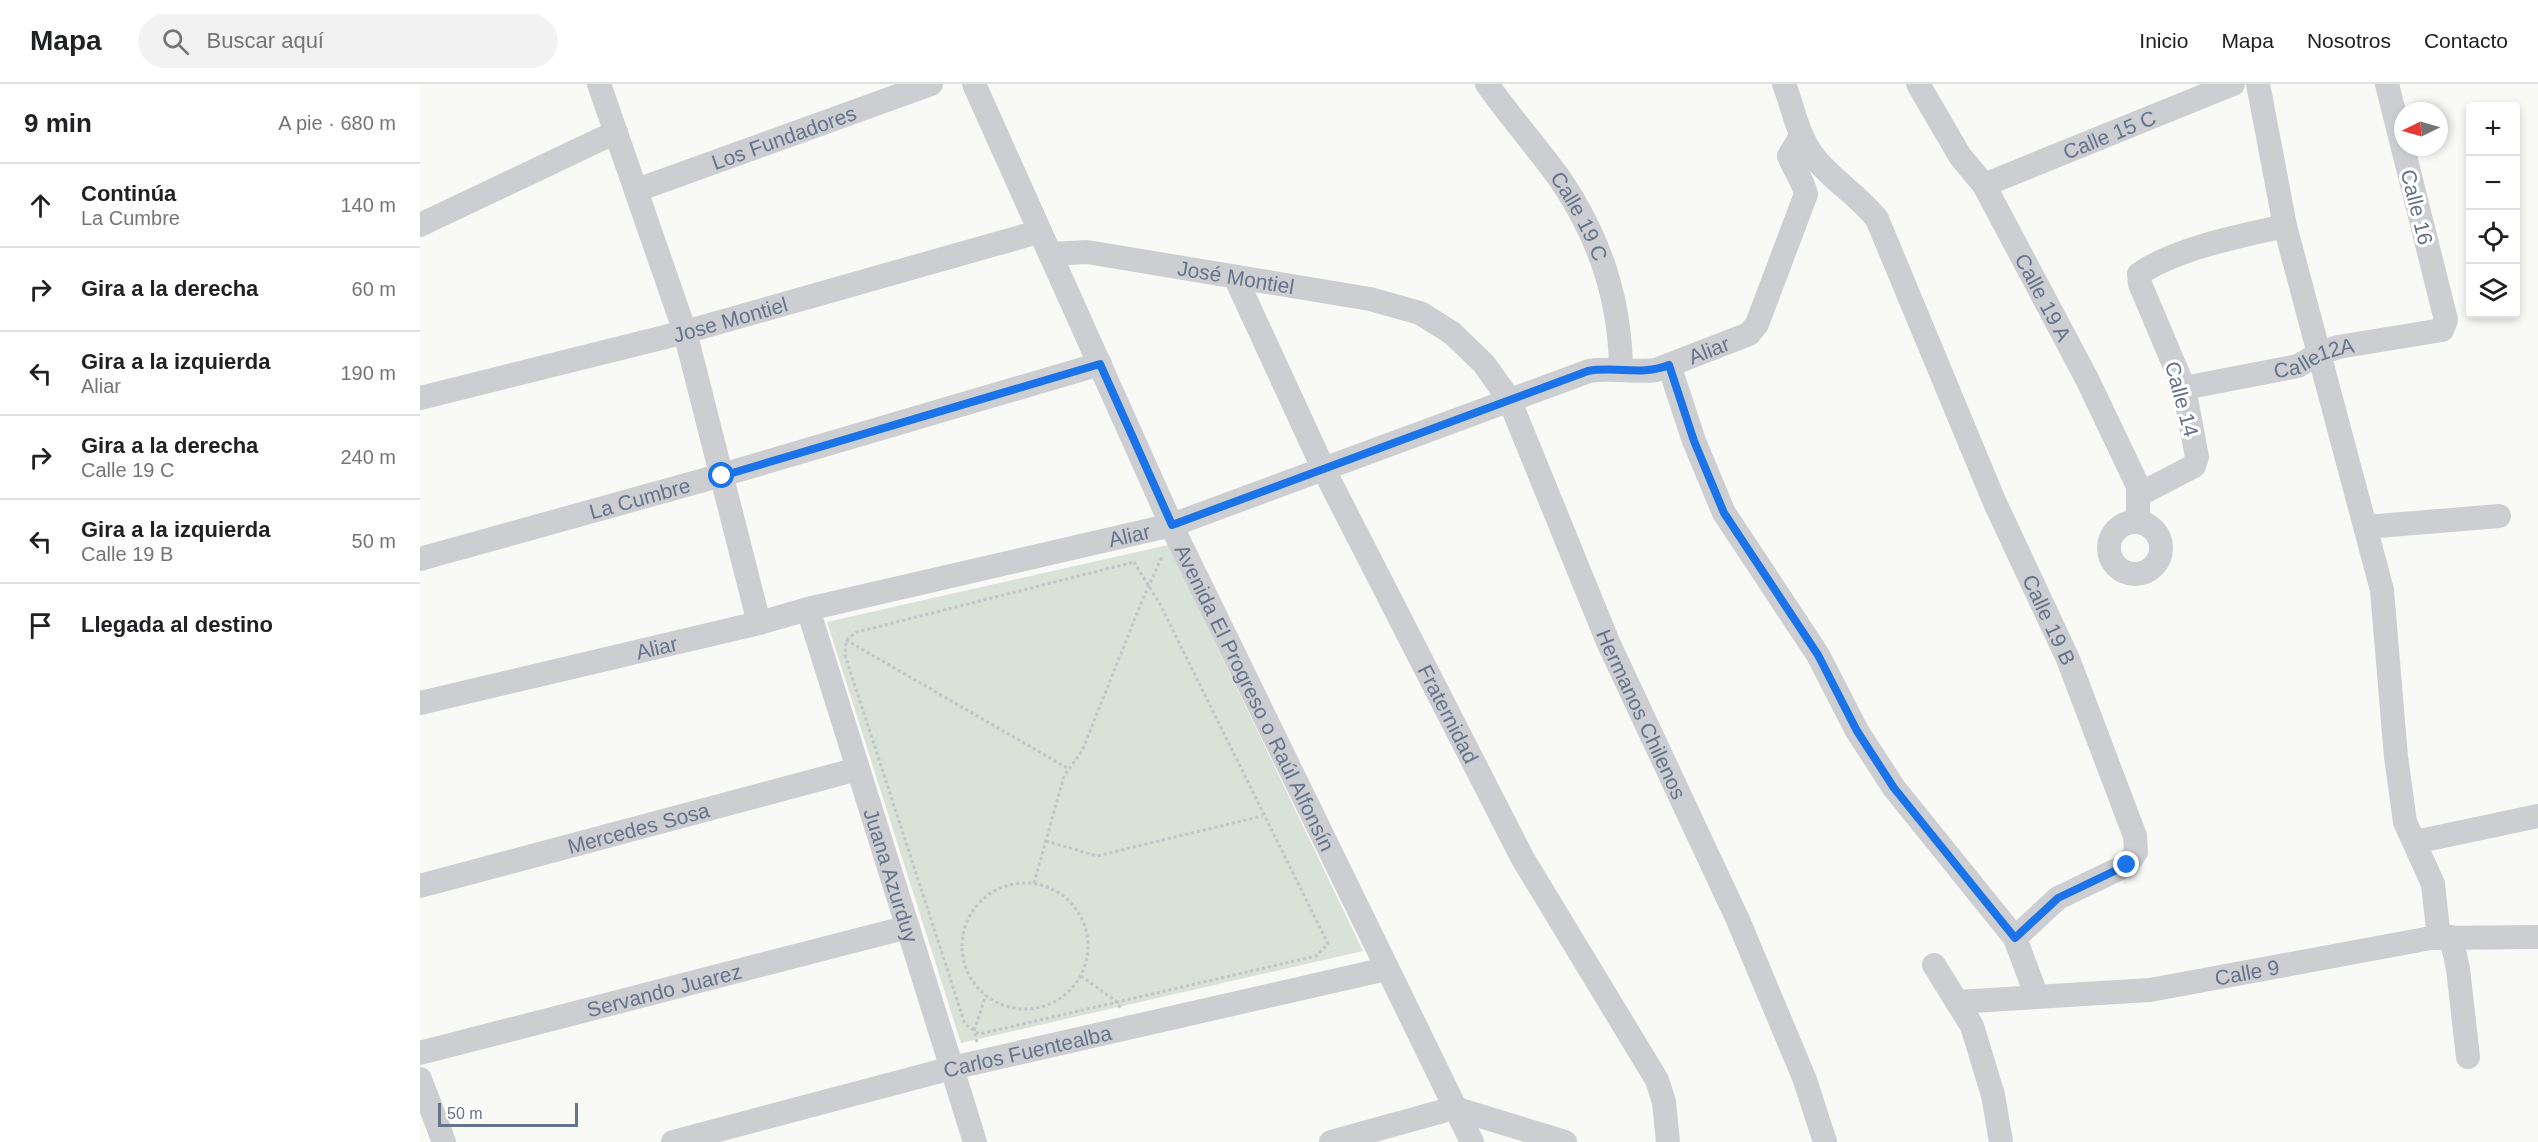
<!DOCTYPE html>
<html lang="es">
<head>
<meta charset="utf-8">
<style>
	:root { --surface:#fff; --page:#f2f2f2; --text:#202124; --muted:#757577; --line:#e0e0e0 }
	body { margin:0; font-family:Arial,sans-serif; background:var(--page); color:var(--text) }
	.controls { position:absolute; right:18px; top:18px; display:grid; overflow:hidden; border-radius:6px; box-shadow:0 3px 9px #0003 }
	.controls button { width:54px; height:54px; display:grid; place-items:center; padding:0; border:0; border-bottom:2px solid var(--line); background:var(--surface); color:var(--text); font:30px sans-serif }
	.compass { position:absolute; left:1974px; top:18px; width:54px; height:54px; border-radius:50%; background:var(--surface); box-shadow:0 3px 9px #0003; rotate:265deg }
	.scale { position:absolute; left:18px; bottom:15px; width:140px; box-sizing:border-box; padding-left:6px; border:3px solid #65748a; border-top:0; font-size:16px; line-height:21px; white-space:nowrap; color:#65748a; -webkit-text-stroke:4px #fff; paint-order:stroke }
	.stop { position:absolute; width:18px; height:18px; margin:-14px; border:4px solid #1a73e8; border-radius:50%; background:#fff }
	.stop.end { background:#1a73e8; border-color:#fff; box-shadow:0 2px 6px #0008 }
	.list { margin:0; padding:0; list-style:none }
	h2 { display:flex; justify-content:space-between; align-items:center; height:78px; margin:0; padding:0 24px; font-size:26px }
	h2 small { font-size:20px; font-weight:400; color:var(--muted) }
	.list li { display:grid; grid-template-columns:39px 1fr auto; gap:18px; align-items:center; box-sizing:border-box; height:84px; padding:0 24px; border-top:2px solid var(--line) }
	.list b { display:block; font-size:22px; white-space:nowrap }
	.list p { margin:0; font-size:20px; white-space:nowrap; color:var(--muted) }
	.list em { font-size:20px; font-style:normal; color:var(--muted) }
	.icon { flex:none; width:33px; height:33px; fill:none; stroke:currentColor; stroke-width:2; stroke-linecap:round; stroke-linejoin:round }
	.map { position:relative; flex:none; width:2118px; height:1058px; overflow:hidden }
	header { display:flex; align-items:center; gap:36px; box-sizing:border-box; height:84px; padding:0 30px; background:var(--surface); border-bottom:2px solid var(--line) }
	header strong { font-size:28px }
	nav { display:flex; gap:33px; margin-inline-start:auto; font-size:21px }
	.search { width:420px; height:54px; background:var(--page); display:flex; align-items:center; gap:15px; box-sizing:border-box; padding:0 21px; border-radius:33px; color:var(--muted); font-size:22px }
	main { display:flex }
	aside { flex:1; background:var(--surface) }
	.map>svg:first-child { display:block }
	.green { fill:#d9e2d7 }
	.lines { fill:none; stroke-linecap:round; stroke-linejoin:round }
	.path { stroke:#c2c4c7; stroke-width:3; stroke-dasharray:3 3; stroke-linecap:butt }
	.minor { stroke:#ccced2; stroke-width:24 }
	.route { stroke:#1a73e8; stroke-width:8 }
	.labels { text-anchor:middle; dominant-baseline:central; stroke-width:6; stroke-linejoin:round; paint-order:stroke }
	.street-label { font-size:21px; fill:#65748a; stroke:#fff }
</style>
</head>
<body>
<header>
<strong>Mapa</strong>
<div class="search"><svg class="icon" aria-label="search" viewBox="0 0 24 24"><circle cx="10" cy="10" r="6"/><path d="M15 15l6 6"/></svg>Buscar aquí</div>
<nav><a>Inicio</a><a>Mapa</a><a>Nosotros</a><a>Contacto</a></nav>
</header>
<main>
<aside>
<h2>9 min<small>A pie · 680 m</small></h2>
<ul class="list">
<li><svg class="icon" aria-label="ahead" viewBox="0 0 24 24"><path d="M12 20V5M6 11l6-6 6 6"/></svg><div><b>Continúa</b><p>La Cumbre</p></div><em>140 m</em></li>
<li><svg class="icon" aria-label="right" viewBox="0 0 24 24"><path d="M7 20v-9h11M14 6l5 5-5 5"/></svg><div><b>Gira a la derecha</b></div><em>60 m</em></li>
<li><svg class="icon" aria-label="left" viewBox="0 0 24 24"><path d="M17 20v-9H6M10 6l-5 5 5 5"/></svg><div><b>Gira a la izquierda</b><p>Aliar</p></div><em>190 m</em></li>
<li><svg class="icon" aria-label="right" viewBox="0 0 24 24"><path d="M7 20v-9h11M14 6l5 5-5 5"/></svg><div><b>Gira a la derecha</b><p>Calle 19 C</p></div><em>240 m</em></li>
<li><svg class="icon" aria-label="left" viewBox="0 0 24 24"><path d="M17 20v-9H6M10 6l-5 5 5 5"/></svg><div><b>Gira a la izquierda</b><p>Calle 19 B</p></div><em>50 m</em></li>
<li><svg class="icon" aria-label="arrive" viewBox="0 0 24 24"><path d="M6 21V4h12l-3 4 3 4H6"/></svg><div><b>Llegada al destino</b></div></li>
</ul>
</aside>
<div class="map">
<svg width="2118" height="1058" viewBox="0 0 2118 1058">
	<rect width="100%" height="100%" fill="#f9f9f6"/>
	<path class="green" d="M748 461 943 867 541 959 407 538Z"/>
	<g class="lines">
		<path class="path" d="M714 478 740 520 908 860 896 872 559 950 545 940 425 571 426 556 437 548Z
			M426 556 649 685
			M626 757 677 772 842 732
			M614 799 644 692 662 667 724 512 742 473
			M542 862a63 63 0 1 1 126 0a63 63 0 1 1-126 0Z
			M661 892 697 918 701 925
			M557 958 554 947 566 911"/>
		<g class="minor">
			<path d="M179 0 265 248 339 539"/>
			<path id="s1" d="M554 0 756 451 1052 1058"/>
			<path id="s2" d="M1067 0C1090 33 1117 63 1140 95 1180 154 1200 215 1201 285"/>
			<path id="s3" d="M1364 0C1374 26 1377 50 1394 73 1412 96 1438 111 1457 135L1575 419 1648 575 1715 752 1716 768 1707 781 1638 814 1595 854"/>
			<path id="s4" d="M1498 0 1540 72 1564 101 1667 295 1718 402V438"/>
			<path d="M1838 0 1865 142 1962 506 1976 673 1985 738 2013 800 2019 854"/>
			<path id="s5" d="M1564 101 1813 0"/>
			<path id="s6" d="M217 106 511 0"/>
			<path d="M0 141 196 48"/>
			<path id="s7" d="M630 170 667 168 950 215 1000 229 1032 249 1064 280 1089 315 1188 558 1318 836 1385 996 1405 1058"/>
			<path id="s8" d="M816 195 904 386 1103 775 1237 996 1244 1018 1248 1058"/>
			<path d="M1249 281 1274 357 1304 429 1398 571 1437 647 1474 704 1595 854 1617 913"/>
			<path id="s9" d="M1764 304 1878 282 1900 269 1918 263 2022 246 2026 236 1967 0"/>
			<path id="s10" d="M0 314 265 248 618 148"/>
			<path d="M1718 411 1774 382 1777 373 1764 304 1720 200 1719 190C1756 164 1821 152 1865 142"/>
			<circle cx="1715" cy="464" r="26"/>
			<path d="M1946 443 2079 432"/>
			<path id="s11" d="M0 475 302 391 680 280"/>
			<path id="s12" d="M388 525 555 1058"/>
			<path id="s13" d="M0 619 339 539 388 525 752 441 1169 287C1192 283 1213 289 1236 286L1329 250 1337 240 1386 110C1383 96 1374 86 1369 72L1381 52"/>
			<path d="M1995 758 2118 732"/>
			<path id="s14" d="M0 802 438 685"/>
			<path d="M2031 853 2038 885 2048 973"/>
			<path d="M1514 881 1552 942 1573 1011 1581 1058"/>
			<path id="s15" d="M1537 918 1730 906 2011 854 2118 853"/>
			<path id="s16" d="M0 969 488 843"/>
			<path d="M0 995 24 1058"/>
			<path id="s17" d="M253 1058 532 984 966 885"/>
			<path d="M911 1058 1034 1024 1145 1058"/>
		</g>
	</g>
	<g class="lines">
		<path class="route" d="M302 392 680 280 752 441 1168 287C1196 282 1222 292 1249 281L1274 357 1304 429 1398 571 1437 647 1474 704 1595 854 1638 814 1707 781"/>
	</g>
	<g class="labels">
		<g class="street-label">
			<text stroke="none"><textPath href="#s5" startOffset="135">Calle 15 C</textPath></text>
			<text stroke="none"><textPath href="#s6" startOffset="156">Los Fundadores</textPath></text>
			<text transform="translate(1997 123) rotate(76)">Calle 16</text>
			<text stroke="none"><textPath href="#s2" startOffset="162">Calle 19 C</textPath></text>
			<text stroke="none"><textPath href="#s7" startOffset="188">José Montiel</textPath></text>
			<text stroke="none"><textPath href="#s4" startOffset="248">Calle 19 A</textPath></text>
			<text stroke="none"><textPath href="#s10" startOffset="320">Jose Montiel</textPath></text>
			<text stroke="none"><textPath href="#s13" startOffset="1341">Aliar</textPath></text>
			<text stroke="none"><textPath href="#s9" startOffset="134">Calle12A</textPath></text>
			<text transform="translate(1762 315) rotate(75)">Calle 14</text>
			<text stroke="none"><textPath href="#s11" startOffset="228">La Cumbre</textPath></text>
			<text stroke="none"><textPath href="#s13" startOffset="729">Aliar</textPath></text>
			<text stroke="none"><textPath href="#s3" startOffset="604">Calle 19 B</textPath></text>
			<text stroke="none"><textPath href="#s13" startOffset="243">Aliar</textPath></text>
			<text stroke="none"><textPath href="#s1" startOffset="675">Avenida El Progreso o Raúl Alfonsín</textPath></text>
			<text stroke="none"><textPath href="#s7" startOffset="843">Hermanos Chilenos</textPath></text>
			<text stroke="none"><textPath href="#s8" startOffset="484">Fraternidad</textPath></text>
			<text stroke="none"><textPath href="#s14" startOffset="226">Mercedes Sosa</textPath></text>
			<text stroke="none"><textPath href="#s12" startOffset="279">Juana Azurduy</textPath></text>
			<text stroke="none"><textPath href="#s15" startOffset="292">Calle 9</textPath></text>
			<text stroke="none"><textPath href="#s16" startOffset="252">Servando Juarez</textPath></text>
			<text stroke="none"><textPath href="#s17" startOffset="366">Carlos Fuentealba</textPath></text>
		</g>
	</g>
</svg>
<div class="controls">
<button>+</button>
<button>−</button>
<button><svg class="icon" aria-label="locate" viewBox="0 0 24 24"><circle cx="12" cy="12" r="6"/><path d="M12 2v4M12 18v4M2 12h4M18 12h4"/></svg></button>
<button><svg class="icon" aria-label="layers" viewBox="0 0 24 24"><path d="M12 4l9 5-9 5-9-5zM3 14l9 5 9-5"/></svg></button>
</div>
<svg class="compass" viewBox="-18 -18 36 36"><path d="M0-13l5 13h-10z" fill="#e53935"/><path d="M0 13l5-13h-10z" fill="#757577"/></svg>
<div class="scale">50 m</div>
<div class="stop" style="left:302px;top:392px"></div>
<div class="stop end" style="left:1707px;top:781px"></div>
</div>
</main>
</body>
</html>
